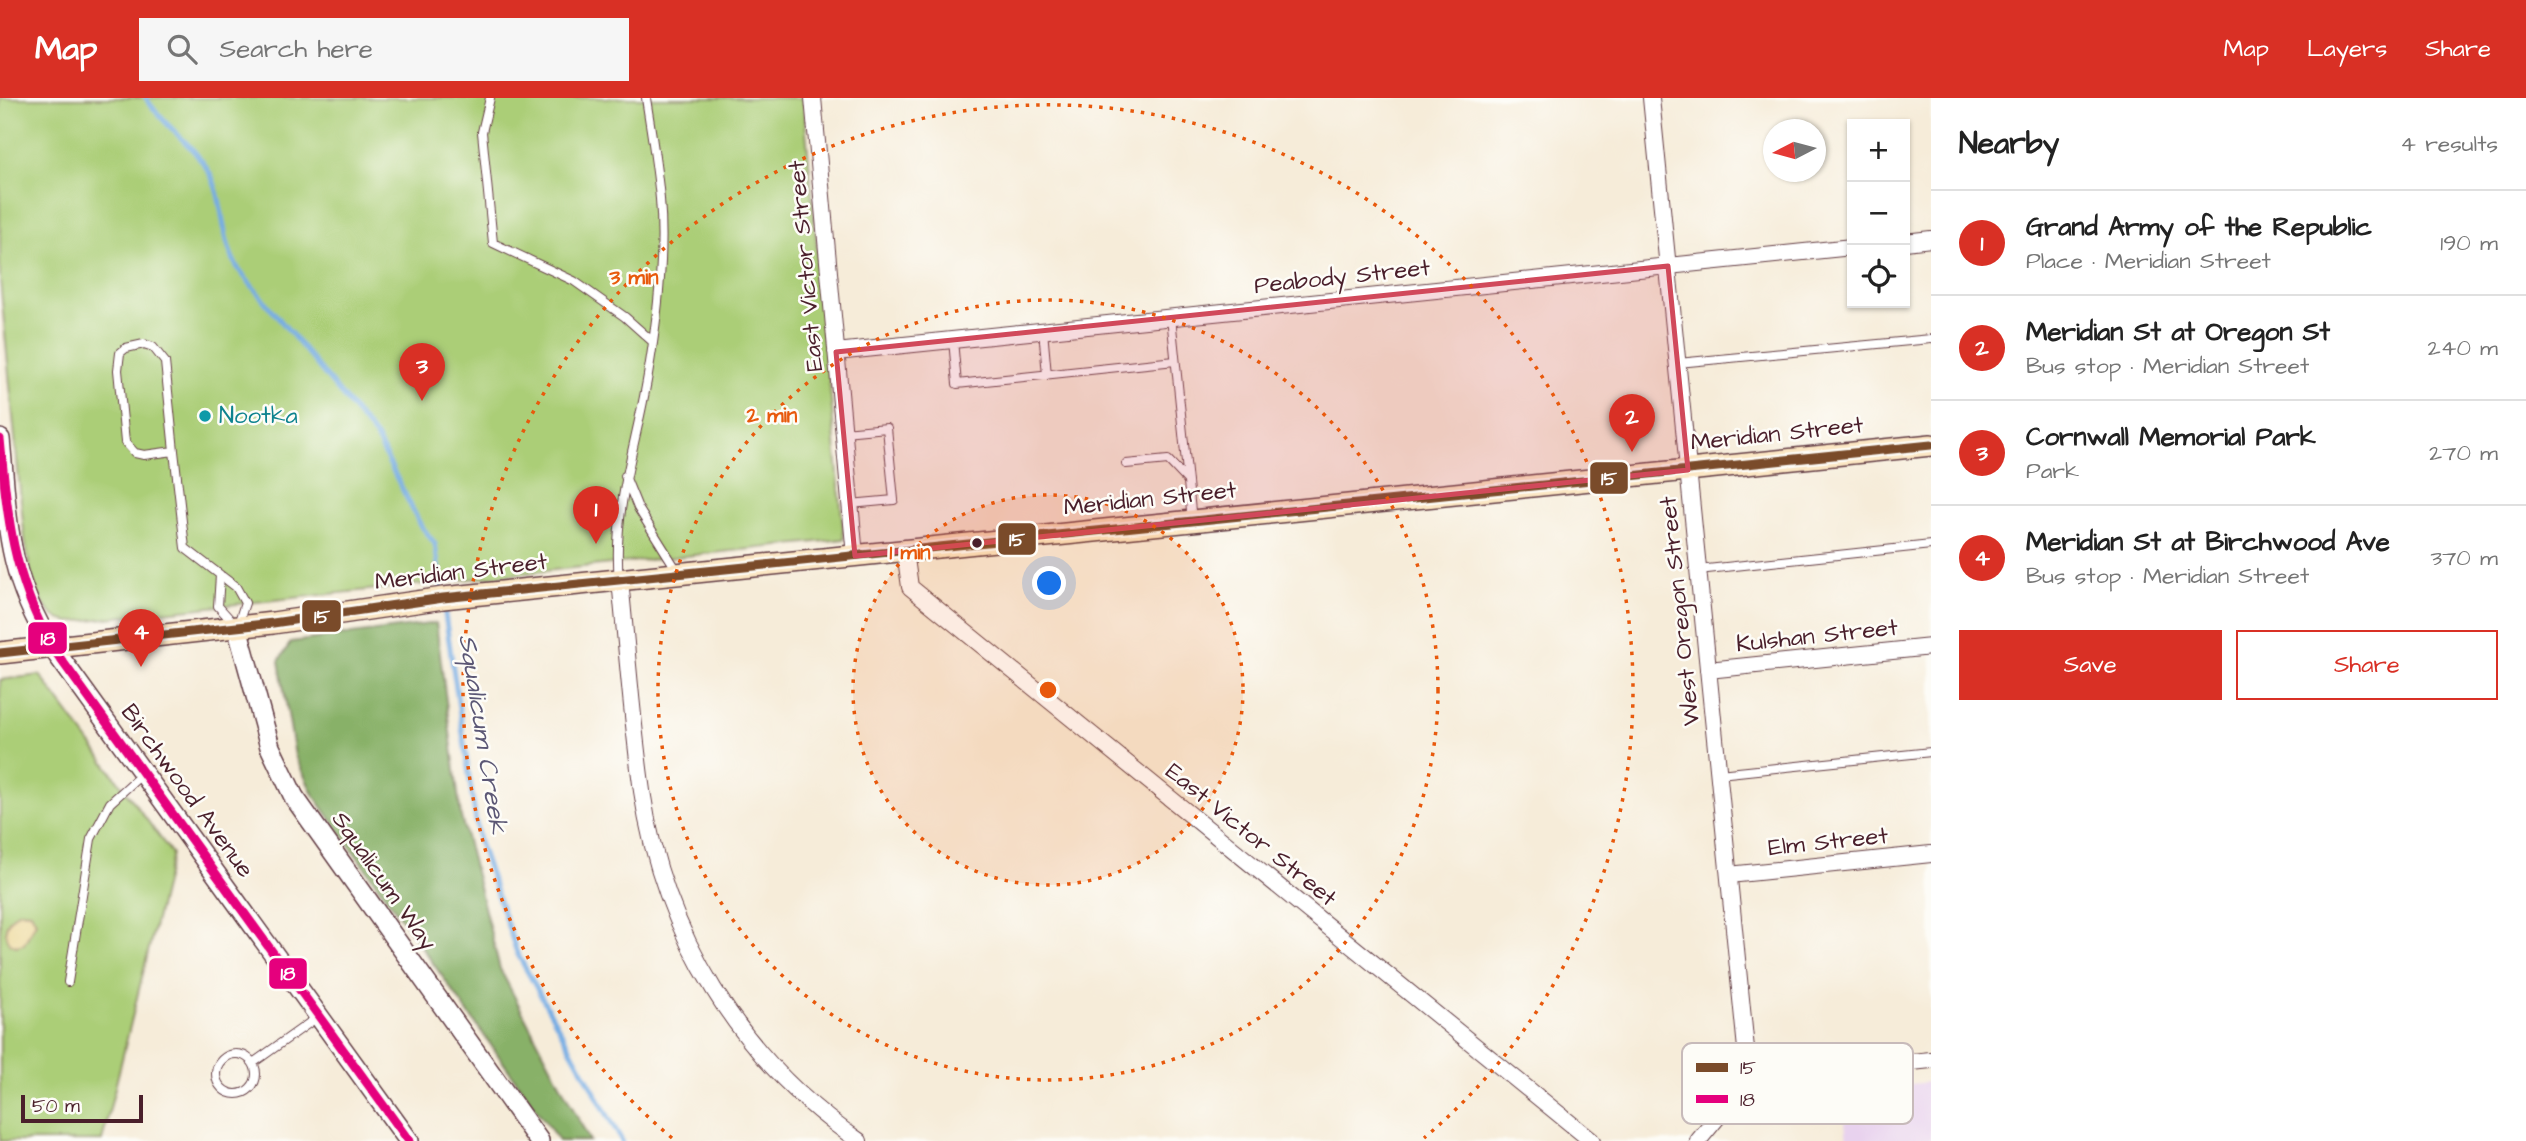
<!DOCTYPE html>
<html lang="en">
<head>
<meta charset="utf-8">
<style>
	:root { --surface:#fff; --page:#f6f6f6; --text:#222; --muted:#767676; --line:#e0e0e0; --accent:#d93025 }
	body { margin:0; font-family:"Architects Daughter",sans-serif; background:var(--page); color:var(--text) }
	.controls { position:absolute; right:21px; top:21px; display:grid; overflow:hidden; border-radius:0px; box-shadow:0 2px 5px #0004 }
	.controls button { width:63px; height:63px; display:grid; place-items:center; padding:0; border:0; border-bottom:2px solid var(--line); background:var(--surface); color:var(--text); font:35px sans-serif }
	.compass { position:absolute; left:1763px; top:21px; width:63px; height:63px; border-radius:50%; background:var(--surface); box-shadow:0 2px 5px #0004; rotate:264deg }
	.scale { position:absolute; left:21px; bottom:18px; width:122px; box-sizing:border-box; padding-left:7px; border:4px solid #4a1f2b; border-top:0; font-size:19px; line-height:24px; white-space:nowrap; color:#4a1f2b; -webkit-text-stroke:5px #fdfcf7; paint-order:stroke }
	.you { position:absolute; left:1050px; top:486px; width:24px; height:24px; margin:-18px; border:5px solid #fff; border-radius:50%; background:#1a73e8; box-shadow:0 0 0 10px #1a73e833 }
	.badge { display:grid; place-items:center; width:46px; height:46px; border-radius:50%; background:var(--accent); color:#fff; font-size:23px; font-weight:700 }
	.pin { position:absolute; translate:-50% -58px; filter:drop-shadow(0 2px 4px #0008) }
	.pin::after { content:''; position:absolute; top:37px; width:24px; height:21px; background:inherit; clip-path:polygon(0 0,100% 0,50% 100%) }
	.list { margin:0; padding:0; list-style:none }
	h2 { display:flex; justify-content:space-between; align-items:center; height:91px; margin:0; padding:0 28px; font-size:30px }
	h2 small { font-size:23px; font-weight:400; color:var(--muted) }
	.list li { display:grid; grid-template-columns:46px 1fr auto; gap:21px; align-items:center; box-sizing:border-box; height:105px; padding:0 28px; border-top:2px solid var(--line) }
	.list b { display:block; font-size:26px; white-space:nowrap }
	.list p { margin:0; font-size:23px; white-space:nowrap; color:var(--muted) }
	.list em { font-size:23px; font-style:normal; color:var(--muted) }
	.actions { display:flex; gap:14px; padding:21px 28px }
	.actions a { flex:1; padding:16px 0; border:2px solid var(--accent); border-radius:0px; text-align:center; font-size:24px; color:var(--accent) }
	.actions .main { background:var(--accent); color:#fff }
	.icon { flex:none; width:38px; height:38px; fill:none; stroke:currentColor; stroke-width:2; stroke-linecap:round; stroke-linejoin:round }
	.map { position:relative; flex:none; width:1931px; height:1043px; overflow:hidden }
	header { display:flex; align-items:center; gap:42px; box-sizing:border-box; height:98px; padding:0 35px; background:var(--accent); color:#fff }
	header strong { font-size:33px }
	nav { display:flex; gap:38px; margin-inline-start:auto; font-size:24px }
	.search { width:490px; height:63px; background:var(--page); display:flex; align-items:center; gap:18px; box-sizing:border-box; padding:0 24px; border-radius:0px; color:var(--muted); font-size:26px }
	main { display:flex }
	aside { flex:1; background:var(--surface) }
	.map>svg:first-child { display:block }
	.built { fill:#e8d2ee }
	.green { fill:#abce77; stroke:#7a7651; stroke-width:2 }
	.forest { fill:#88b168; stroke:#69684a; stroke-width:2 }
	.sand { fill:#eeda9e; stroke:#9c7c64; stroke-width:2 }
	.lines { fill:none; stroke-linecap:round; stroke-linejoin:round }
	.stream { stroke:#74ace3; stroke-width:5 }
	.service-casing { stroke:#643e45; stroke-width:10 }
	.minor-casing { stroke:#643e45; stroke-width:18 }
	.tertiary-casing { stroke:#643e45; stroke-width:22 }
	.secondary-casing { stroke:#643e45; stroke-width:24 }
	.service { stroke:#fff; stroke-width:8 }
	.minor { stroke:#fff; stroke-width:16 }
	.tertiary { stroke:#fff; stroke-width:19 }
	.secondary { stroke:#fbe6c3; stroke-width:21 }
	.bus-1-casing { stroke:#fdfcf7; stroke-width:14 }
	.bus-2-casing { stroke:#fdfcf7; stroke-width:14 }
	.bus-1 { stroke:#7a4b2a; stroke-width:9 }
	.bus-2 { stroke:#e5007d; stroke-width:9 }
	.marked { fill:#d1495b; fill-opacity:0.2; stroke:#d1495b; stroke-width:5; stroke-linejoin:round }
	.ring { fill:none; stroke:#e8590c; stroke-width:3.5; stroke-dasharray:3.5 7 }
	.culture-dot { fill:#0f9aa8; stroke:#fdfcf7; stroke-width:2.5 }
	.bus-dot { fill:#4a1f2b; stroke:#fdfcf7; stroke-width:2.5 }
	.labels { text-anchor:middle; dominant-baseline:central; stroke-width:5; stroke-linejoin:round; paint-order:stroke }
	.street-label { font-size:24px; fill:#4a1f2b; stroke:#fdfcf7 }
	.culture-label { font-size:24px; fill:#0d838f; stroke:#fdfcf7; text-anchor:start }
	.water-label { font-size:26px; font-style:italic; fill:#5b5775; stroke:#fdfcf7 }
	.key { fill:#fdfcf7; stroke:#c7baba; stroke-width:2 }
	.key-label { font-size:19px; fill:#4a1f2b }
	.centre { fill:#e8590c; stroke:#fdfcf7; stroke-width:3.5 }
	.ring-label { font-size:21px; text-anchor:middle; font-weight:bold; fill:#e8590c; stroke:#fdfcf7; stroke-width:5; stroke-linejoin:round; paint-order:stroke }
	.line-badge { stroke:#fdfcf7; stroke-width:2.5 }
	.badge-label { font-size:19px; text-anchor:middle; font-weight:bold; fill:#fff }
</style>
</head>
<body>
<header>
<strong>Map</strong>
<div class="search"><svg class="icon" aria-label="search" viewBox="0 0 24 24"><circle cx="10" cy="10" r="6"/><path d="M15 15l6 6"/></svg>Search here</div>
<nav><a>Map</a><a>Layers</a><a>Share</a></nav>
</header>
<main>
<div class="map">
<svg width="1931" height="1043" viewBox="0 0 1931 1043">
	<rect width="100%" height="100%" fill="#fdfcf7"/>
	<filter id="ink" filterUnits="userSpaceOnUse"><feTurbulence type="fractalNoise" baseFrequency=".0143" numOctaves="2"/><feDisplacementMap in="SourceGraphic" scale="14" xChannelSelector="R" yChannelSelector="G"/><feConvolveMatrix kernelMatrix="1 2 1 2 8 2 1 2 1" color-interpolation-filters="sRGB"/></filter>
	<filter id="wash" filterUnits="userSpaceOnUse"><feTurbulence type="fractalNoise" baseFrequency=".00686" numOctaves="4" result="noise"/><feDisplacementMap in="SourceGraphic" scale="28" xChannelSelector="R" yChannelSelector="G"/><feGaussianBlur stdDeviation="1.57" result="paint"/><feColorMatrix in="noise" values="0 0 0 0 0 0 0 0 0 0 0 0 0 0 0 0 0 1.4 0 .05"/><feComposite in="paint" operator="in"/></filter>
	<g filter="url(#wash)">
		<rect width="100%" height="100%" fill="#f6ecd9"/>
		<path class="built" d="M1931 984V1043H1847L1842 993Z"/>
		<path class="green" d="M0 0H803L844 441 70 524C33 521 26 453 23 424L0 182Z
			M40 577 172 756 102 1043H0V582Z"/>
		<path class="forest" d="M436 525 461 719 500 871 590 1043H559L313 696 295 658 279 563 291 544Z"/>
		<path class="sand" d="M19 813 31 814 36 824 24 846 16 848 9 845C2 830 7 822 19 813Z"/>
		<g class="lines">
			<path class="stream" d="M146 0C163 28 192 44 209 74 226 103 219 141 239 172L376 339 420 426 435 446 442 494
				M443 503 479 744 517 855 622 1043"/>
		</g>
	</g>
	<g filter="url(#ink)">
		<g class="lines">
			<g class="service-casing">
				<path id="service" d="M490 0 482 34 493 145 574 183 625 219 653 244
					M1171 219 1192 423
					M1043 232 1047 277
					M953 242 957 286 1175 263
					M144 246 153 249 165 264 174 353 144 357 135 355 125 344 118 272 120 255 126 250Z
					M1678 265 1931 241
					M844 334 887 330 894 402 850 406
					M174 353 185 450 236 489 245 505 237 529 218 508 220 477
					M1126 366 1168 362 1187 382
					M625 378 638 410 678 474
					M1698 472 1931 447
					M619 482C612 408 638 343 649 271 658 216 665 156 660 101 657 67 651 33 646 0
					M1719 676 1931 654
					M68 884 91 741 110 705 142 676
					M216 976a20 20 0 1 1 40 0a20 20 0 1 1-40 0Z
					M253 965 319 918"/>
			</g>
			<g class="minor-casing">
				<path id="minor" d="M813 0 855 458
					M1651 0 1749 981
					M1905 144 1931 141
					M836 254 1852 149
					M905 453 910 489 1592 1043
					M620 482C627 552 632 623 642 693 663 836 740 962 859 1043
					M1708 572 1931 549
					M1729 777 1931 756
					M1698 1043 1749 981 1931 962"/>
			</g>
			<g class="tertiary-casing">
				<path id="tertiary" d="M0 341C8 425 6 475 52 549L409 1043
					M237 529 270 649 294 699 539 1043"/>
			</g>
			<g class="secondary-casing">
				<path id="secondary" d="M0 555 273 525 443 500 1931 347"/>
			</g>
			<use href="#service" class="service"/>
			<use href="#minor" class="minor"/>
			<use href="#tertiary" class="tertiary"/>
			<use href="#secondary" class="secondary"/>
			<g class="bus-1-casing">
				<path id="bus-1" d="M0 555 273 525 443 500 1931 347"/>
			</g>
			<g class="bus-2-casing">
				<path id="bus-2" d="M0 341C7 419 13 479 52 549L409 1043"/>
			</g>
			<use href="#bus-1" class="bus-1"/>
			<use href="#bus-2" class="bus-2"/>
		</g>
	</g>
	<path class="marked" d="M1668 168 1688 372 855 458 836 254Z"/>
	<circle cx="1048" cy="592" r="195" fill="#e8590c" fill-opacity=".12"/>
	<g class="ring">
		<circle cx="1048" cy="592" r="195"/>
		<circle cx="1048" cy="592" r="390"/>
		<path d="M672 1040A585 585 0 1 1 1424 1040"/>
	</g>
	<circle class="culture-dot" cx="205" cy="318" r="7"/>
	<circle class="bus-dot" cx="977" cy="445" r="6"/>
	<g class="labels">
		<g class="street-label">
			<text transform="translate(806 168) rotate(-95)">East Victor Street</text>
			<text transform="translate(1342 179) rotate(-6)">Peabody Street</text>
			<text transform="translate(1777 336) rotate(-6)">Meridian Street</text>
			<text transform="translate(1150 401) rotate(-6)">Meridian Street</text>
			<text transform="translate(461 474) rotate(-7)">Meridian Street</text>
			<text transform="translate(1680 513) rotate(-96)">West Oregon Street</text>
			<text transform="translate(1817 538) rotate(-6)">Kulshan Street</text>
			<text transform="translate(187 693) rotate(54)">Birchwood Avenue</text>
			<text transform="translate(1251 737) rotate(39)">East Victor Street</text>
			<text transform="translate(1828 744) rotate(-6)">Elm Street</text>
			<text transform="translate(384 783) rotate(55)">Squalicum Way</text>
		</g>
		<g class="culture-label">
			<text x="219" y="318">Nootka</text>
		</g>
		<g class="water-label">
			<text transform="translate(483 636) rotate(81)">Squalicum Creek</text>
		</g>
	</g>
	<rect x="1682" y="945" width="231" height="81" rx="10" class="key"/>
	<rect x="1696" y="965" width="32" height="9" fill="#7a4b2a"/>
	<rect x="1696" y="997" width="32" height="8" fill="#e5007d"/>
	<g class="key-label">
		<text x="1740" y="976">15</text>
		<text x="1740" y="1008">18</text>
	</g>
	<circle cx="1048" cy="592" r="10" class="centre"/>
	<g class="ring-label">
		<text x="634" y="186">3 min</text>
		<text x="772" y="324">2 min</text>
		<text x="910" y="461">1 min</text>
	</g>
	<g class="line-badge">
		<rect x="1589" y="363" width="40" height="34" rx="7" fill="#7a4b2a"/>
		<rect x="997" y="424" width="40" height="34" rx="7" fill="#7a4b2a"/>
		<rect x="301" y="501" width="41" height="34" rx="7" fill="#7a4b2a"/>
		<rect x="27" y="523" width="41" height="34" rx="7" fill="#e5007d"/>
		<rect x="268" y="859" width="40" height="33" rx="7" fill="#e5007d"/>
	</g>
	<g class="badge-label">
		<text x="1609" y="387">15</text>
		<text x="1017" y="448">15</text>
		<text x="322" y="525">15</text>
		<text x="48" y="547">18</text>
		<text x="288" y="882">18</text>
	</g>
</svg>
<div class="controls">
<button>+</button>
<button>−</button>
<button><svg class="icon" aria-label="locate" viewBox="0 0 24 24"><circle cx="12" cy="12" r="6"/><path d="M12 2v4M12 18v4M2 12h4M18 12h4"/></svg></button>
</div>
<svg class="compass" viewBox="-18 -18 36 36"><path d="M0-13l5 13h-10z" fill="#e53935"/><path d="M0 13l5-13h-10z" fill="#767676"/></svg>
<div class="scale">50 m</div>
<div class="you"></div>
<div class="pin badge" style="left:596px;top:446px">1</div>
<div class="pin badge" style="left:1632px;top:354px">2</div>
<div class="pin badge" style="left:422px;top:303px">3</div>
<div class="pin badge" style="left:141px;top:569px">4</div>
</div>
<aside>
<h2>Nearby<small>4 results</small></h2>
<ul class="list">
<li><span class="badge">1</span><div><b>Grand Army of the Republic</b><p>Place · Meridian Street</p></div><em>190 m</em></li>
<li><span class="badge">2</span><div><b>Meridian St at Oregon St</b><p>Bus stop · Meridian Street</p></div><em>240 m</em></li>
<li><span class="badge">3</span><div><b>Cornwall Memorial Park</b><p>Park</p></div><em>270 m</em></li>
<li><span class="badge">4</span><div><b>Meridian St at Birchwood Ave</b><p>Bus stop · Meridian Street</p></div><em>370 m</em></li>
</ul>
<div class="actions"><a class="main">Save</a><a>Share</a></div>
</aside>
</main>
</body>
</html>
